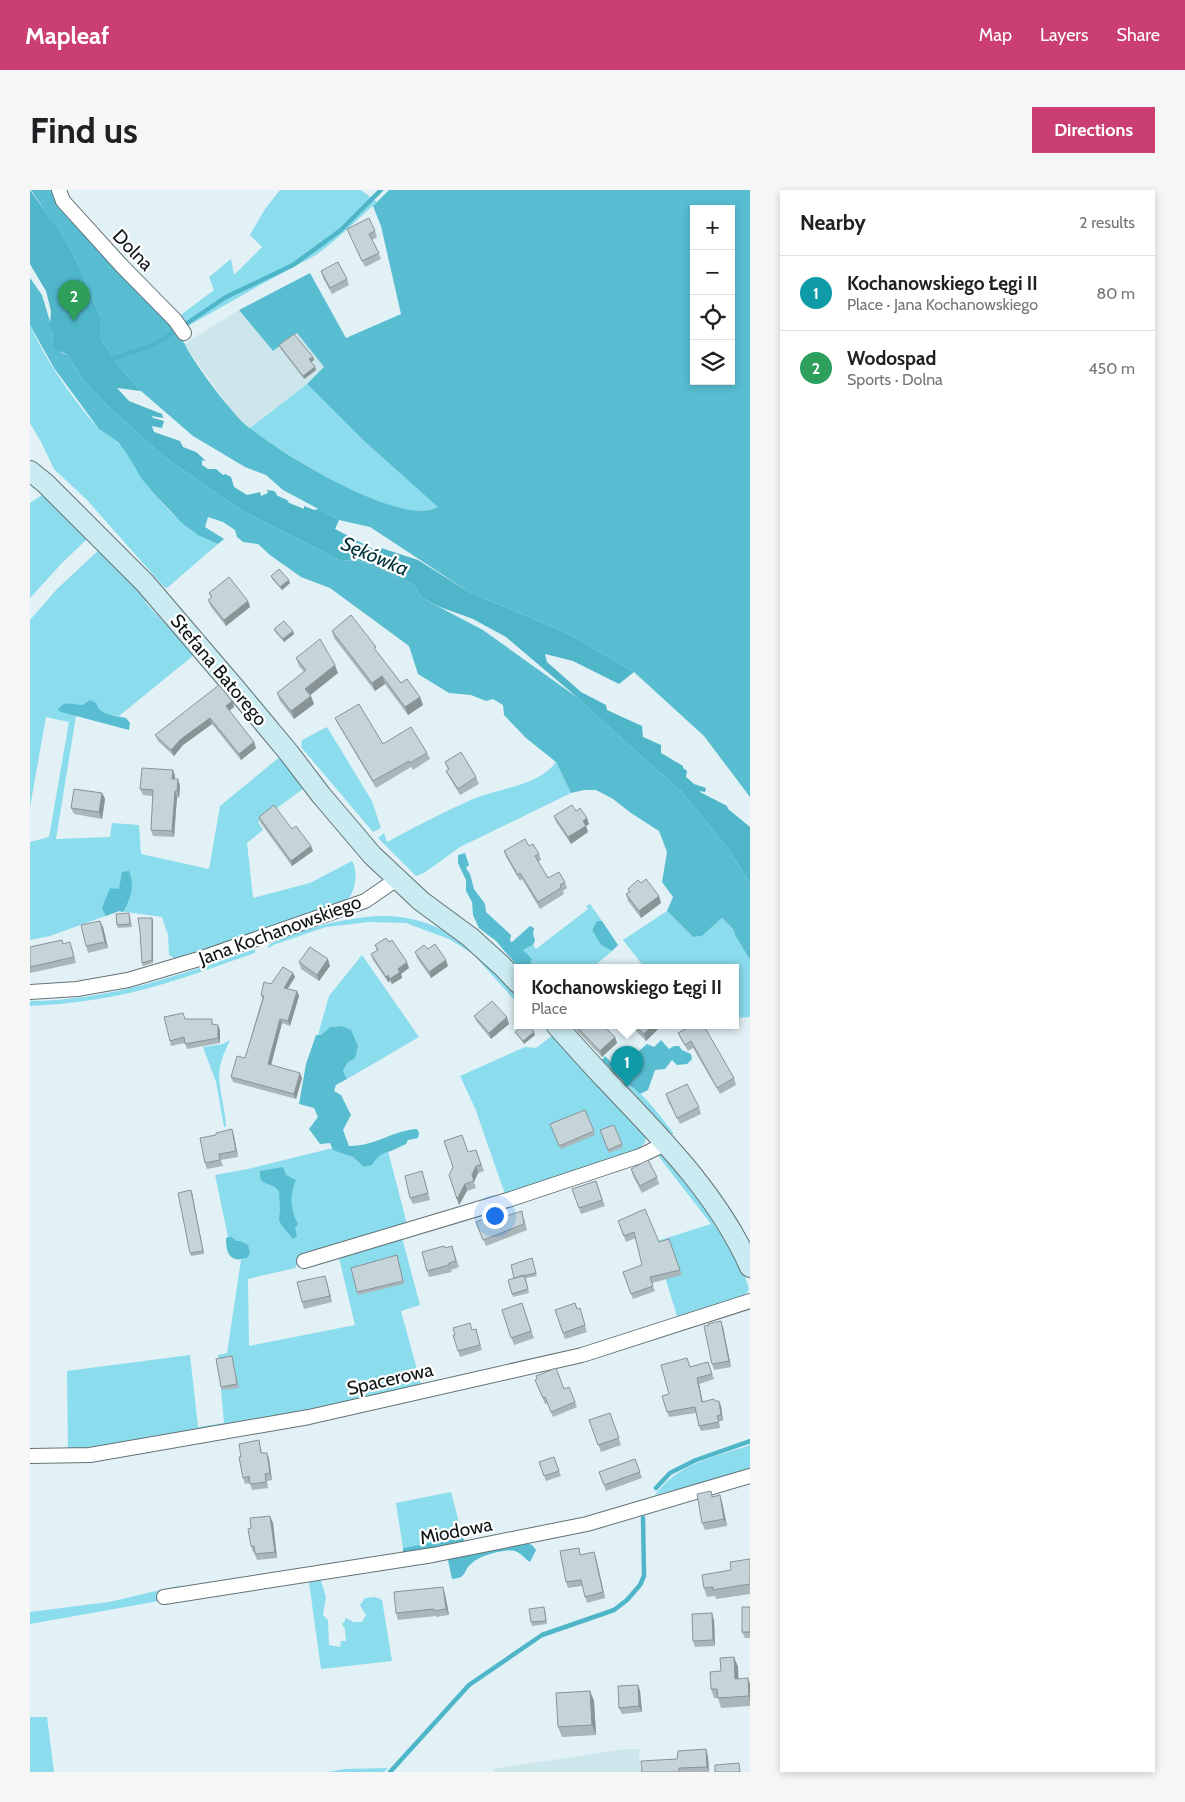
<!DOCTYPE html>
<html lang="en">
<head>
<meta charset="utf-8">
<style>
	:root { --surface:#fff; --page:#f6f6f6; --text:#202124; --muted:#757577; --line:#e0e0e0; --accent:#ca3e71 }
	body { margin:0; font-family:Cabin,sans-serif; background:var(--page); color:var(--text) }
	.controls { position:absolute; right:15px; top:15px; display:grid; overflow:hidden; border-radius:0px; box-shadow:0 2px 8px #0003 }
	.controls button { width:45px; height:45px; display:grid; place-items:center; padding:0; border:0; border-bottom:1px solid var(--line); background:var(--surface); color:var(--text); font:25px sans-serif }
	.you { position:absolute; left:464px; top:1025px; width:18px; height:18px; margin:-12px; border:4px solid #fff; border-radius:50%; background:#1a73e8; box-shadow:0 0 0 8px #1a73e833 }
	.badge { display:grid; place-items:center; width:32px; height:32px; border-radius:50%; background:var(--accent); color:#fff; font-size:16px; font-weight:700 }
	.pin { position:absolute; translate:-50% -41px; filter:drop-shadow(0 1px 2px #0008) }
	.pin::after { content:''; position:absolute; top:26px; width:18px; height:15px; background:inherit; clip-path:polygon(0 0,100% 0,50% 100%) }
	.popup { position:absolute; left:484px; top:774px; width:225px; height:65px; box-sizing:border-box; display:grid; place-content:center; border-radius:0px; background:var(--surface); filter:drop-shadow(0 1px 4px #0005); font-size:16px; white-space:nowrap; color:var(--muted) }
	.popup b { font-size:19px; color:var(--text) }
	.popup::after { content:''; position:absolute; left:50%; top:100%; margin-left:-10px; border:10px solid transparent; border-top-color:var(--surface) }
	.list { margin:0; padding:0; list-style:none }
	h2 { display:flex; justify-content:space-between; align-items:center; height:65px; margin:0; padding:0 20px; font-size:21px }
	h2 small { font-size:16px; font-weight:400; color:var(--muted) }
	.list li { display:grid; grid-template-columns:32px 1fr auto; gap:15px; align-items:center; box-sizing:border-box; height:75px; padding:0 20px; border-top:1px solid var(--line) }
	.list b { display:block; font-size:19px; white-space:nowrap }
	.list p { margin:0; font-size:16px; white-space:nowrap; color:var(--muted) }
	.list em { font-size:16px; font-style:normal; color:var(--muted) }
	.icon { flex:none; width:28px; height:28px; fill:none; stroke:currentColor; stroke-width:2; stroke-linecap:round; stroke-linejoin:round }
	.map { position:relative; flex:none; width:720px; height:1582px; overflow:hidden; border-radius:0px }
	header { display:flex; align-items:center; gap:30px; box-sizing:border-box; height:70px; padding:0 25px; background:var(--accent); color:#fff }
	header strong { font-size:24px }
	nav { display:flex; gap:28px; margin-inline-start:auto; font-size:18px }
	.intro { display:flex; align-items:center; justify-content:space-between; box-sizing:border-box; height:120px; padding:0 30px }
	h1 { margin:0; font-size:35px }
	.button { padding:12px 22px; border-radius:0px; background:var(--accent); color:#fff; font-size:18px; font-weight:700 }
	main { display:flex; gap:30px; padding:0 30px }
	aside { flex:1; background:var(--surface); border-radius:0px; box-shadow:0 2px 8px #0003 }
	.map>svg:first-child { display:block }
	.built { fill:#cce6ec }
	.green { fill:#8bdced }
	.forest { fill:#58bdd1; fill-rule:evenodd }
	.water { fill:#4fb5c9 }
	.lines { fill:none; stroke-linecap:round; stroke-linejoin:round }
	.stream { stroke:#4fb5c9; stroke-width:4.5 }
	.street-casing { stroke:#637275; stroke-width:16 }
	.secondary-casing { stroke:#637275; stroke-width:22 }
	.street { stroke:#fff; stroke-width:14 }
	.secondary { stroke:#caebf1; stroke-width:20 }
	.wall { fill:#a9b6ba }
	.shaded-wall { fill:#899497 }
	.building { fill:#c4d4d8; stroke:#899497 }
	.labels { text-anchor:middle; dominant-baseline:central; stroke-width:4.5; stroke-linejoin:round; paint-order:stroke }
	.street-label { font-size:19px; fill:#0f1516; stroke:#fff }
	.water-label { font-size:20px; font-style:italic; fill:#01333c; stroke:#fff }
</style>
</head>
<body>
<header>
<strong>Mapleaf</strong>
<nav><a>Map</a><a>Layers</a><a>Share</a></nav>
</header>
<div class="intro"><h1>Find us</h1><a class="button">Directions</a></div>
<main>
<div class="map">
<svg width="720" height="1582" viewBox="0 0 720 1582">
	<rect width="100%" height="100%" fill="#e1f1f5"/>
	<path class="built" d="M209 120 243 161 267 143 294 177 277 194 219 239 199 217 154 154Z
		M596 1559H609L610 1579 652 1576V1582H463V1579Z"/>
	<path class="green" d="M250 0H331L347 12 304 51 286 65 232 94 158 136 148 127 184 100 179 87 201 69 204 85 232 57 220 45 235 19Z
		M0 135C16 171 41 207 67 237 73 243 82 246 88 253 102 266 110 284 121 299 138 323 161 342 188 354L137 398H135L57 310 24 279 11 252 0 233Z
		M277 194 332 249 409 317C365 338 257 263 219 239Z
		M18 301 59 343 56 350 31 374 0 408V313Z
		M72 357 117 409 115 412 164 465 89 526 74 524 56 512 52 515 39 513 31 516 29 520 46 526 26 649 80 647 82 633 109 635 111 664 179 679 190 616 252 565 273 599 228 632 233 640 217 653 223 708 280 693 322 671C328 681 326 698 319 708 317 711 312 713 309 715L146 769 139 765 138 745 132 727 89 721 20 746 0 750V652L19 647 39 532 16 527 0 617V430L27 399Z
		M297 537 342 611 351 638 343 642 271 557 272 550Z
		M526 572 541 603 430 657 394 683 386 686 348 648 354 643 357 652C385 637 414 622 443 609 469 598 509 596 526 572Z
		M560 714 572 731H567L562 740 571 755 582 761 562 778H497L496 765 493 760 503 755 506 759 558 719 556 716Z
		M637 721 663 747 672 746 692 728 704 740 705 745 720 770V827L706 828V778H615L593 750Z
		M346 726C356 726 366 726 376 728 422 735 459 771 488 804V814L443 764 419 749 376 733 339 732 296 737 243 755 239 758 238 756C244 750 254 747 262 744 292 734 314 729 346 726Z
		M225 759V763C192 774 159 787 126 796 85 808 42 814 0 816V811C78 811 152 784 225 759Z
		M332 765 389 847 317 889 313 881 318 872 311 836 300 837 291 845H288L299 806Z
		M523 845 616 945 615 952 609 959 476 1007 445 918 430 886 495 857 506 858Z
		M200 850C197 857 193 865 191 872 185 893 196 916 196 937H194L186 892 173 857 193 854Z
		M593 891C610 898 633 929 644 944H642L637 940Z
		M303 958 323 967 334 977 347 966 358 961 378 1038 271 1067 265 1078 218 1089 219 1156 325 1135 309 1068 372 1048 390 1115 371 1121 392 1198 283 1221 38 1263 37 1181 160 1165 168 1237 194 1233 188 1165 197 1163 211 1070 217 1068 202 1047H198L185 985 218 979Z
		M626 963H632L677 1016 712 1078 719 1099 715 1106 648 1129 624 1052 681 1034Z
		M720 1255V1280L625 1305C648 1273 685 1267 720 1255Z
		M421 1302 433 1348 373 1358 366 1313Z
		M278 1385 290 1388 296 1407 293 1425 298 1430 299 1455 310 1457 311 1451H316L315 1439 312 1434 315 1431V1428L324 1432H332L336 1425 330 1415 335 1408 345 1407 352 1410 362 1471 291 1479Z
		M152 1395 140 1402 157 1406 0 1434V1422L79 1412Z
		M0 1527H17L24 1582H0Z
		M358 1578 354 1582H297L315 1579Z"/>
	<path class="forest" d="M1 0H25C36 32 66 54 90 78 107 95 124 112 140 130 148 139 153 152 159 162 171 181 185 201 200 218 206 225 213 234 221 239 253 264 371 338 408 317L332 249 277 194 294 177 267 143 243 161 209 120 280 83 316 148 371 124 351 36 343 16 359 0H720V607L674 546 604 482 537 443 439 402 340 337 309 330 253 300 236 285 215 277 163 246 111 201 92 180 70 148V126L42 61ZM664 19H701V191H664Z
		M0 88 12 105 24 145 22 153 32 163 38 165 54 191 79 217 133 266 211 320 311 371 328 370 383 394 392 408 453 440 548 508 592 549 651 601 696 656 720 693V770L705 745 704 740 692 728 672 746 663 747 637 721 643 707 632 692 637 662 629 641 601 623 583 609 566 600H554L541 603 526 572 496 548 474 525 473 515 463 509 456 511 441 505 419 503 388 484 379 456 300 398 271 387 240 365 228 354 213 352 207 347 205 340 193 332 178 327 175 337 194 349 188 354 168 345 152 333 127 307 112 289 97 264 88 252 69 239 24 178 0 135Z
		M60 510 66 513C71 526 83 525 96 528L100 533 99 540 31 522 28 520C34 510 42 514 52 515Z
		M435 663 439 675 436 678 440 684 444 699 455 714 456 722 481 745 480 751 482 752 500 736 504 738 503 744 505 750 503 755 493 760 502 769 498 778H489L466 751 449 738 443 725 442 712 436 701V690L428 673V665Z
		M99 681C105 696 101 708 93 722L89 721 76 726 72 718 80 698 89 699 92 682Z
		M567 731H572L588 755 582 761 571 755 562 740Z
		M311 836 321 840 328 856 325 868 318 872 313 881 317 889 306 895 304 901 311 905 321 925 313 940 319 956C343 957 364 940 387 939L389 943 388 948 378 950 376 954C371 956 366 959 361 961 351 964 348 965 342 975L334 977 323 967 303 960 300 953 290 954 279 939 288 927 284 918 269 914 276 874 286 845H291L300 837Z
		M631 850 639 859 644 856H649L652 860 661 864 662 869 657 874 647 875 642 870 635 879 625 880 618 900 610 904 604 898 593 891 572 870 575 866 588 879 617 854 624 857Z
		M253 977 256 985 266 990C259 1006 260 1019 268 1034L265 1038 267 1046 263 1049 252 1036 249 1030 250 1020 249 1001 245 997 233 992 230 988V981Z
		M198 1047H202L206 1051H210L218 1055 220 1063 217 1068C200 1073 196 1064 196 1048Z
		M428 1348H433L435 1352 373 1364V1358Z
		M496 1353 502 1355 506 1360 500 1372C495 1369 492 1364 487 1362 478 1357 449 1366 442 1373 432 1381 438 1388 422 1389L418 1370 419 1367Z"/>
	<path class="water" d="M0 0 25 35 42 61 70 126V148L92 180 111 201 87 198 99 211 132 224 133 228 122 226 123 228 134 231 132 238 122 236 124 242 150 251 153 257 166 262 176 271 172 270V275L178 279H186L193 285 195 284 201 287 204 297 217 305 230 302 231 306 238 303 237 300 244 301 247 304 246 305 259 311 257 312 274 319V316L284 320 289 319 309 330 305 339 345 360 351 358 388 370 439 402 537 443 604 482 589 494 543 471 515 464 517 472 551 502 576 515 577 520 612 536 613 547 631 555V563L653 576V578L657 581 656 587 664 594 676 598 675 602 670 601V602L697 616 698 619 720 637V693L696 656 651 601 592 549 548 508 476 447 443 429 410 417 392 408 383 394 328 370 311 371 211 320 133 266 79 217 54 191 38 165 25 159 22 153 24 145 20 135 21 121 16 101 0 74Z"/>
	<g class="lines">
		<path class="stream" d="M79 170 126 154 196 107 263 75 311 40 351 0
			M626 1298 640 1283 666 1270 720 1251
			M360 1582 439 1495 512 1445 584 1420 597 1410 610 1395 614 1386 613 1328"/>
		<g class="street-casing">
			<path id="street" d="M29 0 33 11 91 75 145 130 154 143
				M0 802 47 799 98 790 169 769 335 711 367 689
				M274 1071 481 1009 610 966 637 953
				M0 1266 60 1265 279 1227 552 1165 720 1111
				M134 1407 403 1365 557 1334 720 1286"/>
		</g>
		<g class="secondary-casing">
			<path id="secondary" d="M0 281 15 293 115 393 204 497 259 563 291 605 342 665 391 711 440 747 472 776 488 793
				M527 836C543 854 559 872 576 890 630 947 688 1004 720 1077"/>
		</g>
		<use href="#street" class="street"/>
		<use href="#secondary" class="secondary"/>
	</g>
	<path class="wall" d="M317 39 345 41 347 47 342 50 351 69 335 77Z
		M291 81 317 89 319 95 302 104 293 88Z
		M249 155 283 167 284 170 281 172 286 180 274 189 250 158Z
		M241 386 260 393 252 400 242 389Z
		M179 403 218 411 220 417 196 436 181 417 178 410 181 408Z
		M244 439 263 441 264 444 254 452 245 442Z
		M302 441 349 464 371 493 390 507 393 515 378 525 355 494 345 501 304 448Z
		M266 468 308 483 280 505 284 514 264 529 250 511 247 503 274 482 269 476Z
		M202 511 204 517 199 520 226 558 211 570 182 534 153 555 144 566 128 551 125 545Z
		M305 528 353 554 397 563 400 569 383 580 381 577 346 598 308 534Z
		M415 572 446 587 449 594 430 605 419 587 416 581 418 580Z
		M143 580 145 586V589L150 596 149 608 147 607 144 647 123 646 121 640 123 606 113 605 110 599Z
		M72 603 75 609 72 629 44 624 41 618Z
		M546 621 559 634 556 636 558 642 541 654 526 632 524 626Z
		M229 627 262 639 281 656 283 661 262 676 230 632Z
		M499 656 509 664 511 670 508 672 518 688 535 692 537 698 533 701 534 704 510 719 492 689 490 691 476 667 474 661Z
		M611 693 629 706 631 713 611 728 598 711 596 704 599 702 598 699Z
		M99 723 100 726 102 737 88 738 87 735Z
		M122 728 123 731V773L113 776 112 773Z
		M73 737 78 758 58 763 56 756Z
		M32 750 33 754 42 758 46 773 0 783V757Z
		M345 755 379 778 371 784 372 788 362 794 360 791 358 792 343 770 341 764 347 761Z
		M385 762 418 776 401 788 387 768Z
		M269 772 300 776 289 791 271 779Z
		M263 783 265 787 258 799 267 801 269 806 260 836 252 833 241 875 272 888 266 909 203 892 201 887 215 868 232 809 231 805 241 794Z
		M444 826 479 834 461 849 447 832Z
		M155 829 184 835 190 840V853L157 859 155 853 141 856 140 851Z
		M545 836H574L585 847 587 853 572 867 547 841Z
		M601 836H631L616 851Z
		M661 836 704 888 706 895 690 904 663 858 658 861 651 849 648 843Z
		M485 842 505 845 494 854 487 845Z
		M636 904 669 917 671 924 650 934 638 911Z
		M555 920 565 945 531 959 520 934Z
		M584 935 593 957 579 963 570 940Z
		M204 946 208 967 191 970 193 976 177 979 175 973Z
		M446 960 454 981 448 983 444 992 446 998 437 1001 429 1015 438 962Z
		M601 979 627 987 629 994 612 1003 603 986Z
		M392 981 400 1010 383 1014 380 1008Z
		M566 991 575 1016 551 1024 542 999Z
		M162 1003 174 1064 161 1066 160 1063Z
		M467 1028H494L497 1040 456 1056 446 1032Z
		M588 1031 629 1052 639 1049 652 1085 622 1093 625 1101 603 1109 593 1082 612 1075 606 1048 596 1052Z
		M422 1056 429 1077 421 1080 422 1082 399 1087 397 1081 415 1058Z
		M367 1065 374 1094 328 1105 327 1102Z
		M502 1068 507 1086 496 1088 499 1103 483 1107 478 1090 484 1088Z
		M295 1086 302 1112 274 1119 272 1112Z
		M492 1113 504 1148 484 1155 472 1120Z
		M550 1118 557 1142 535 1149 525 1120 547 1119Z
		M693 1137 701 1177 684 1180 682 1174Z
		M446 1139 452 1160 430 1167 428 1161 443 1140Z
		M202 1166 209 1198 192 1200 191 1197Z
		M678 1172 684 1189 669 1194 672 1212 689 1211 691 1216 693 1231H689L690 1238 671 1241 669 1236 666 1223 639 1227 632 1206 639 1204 660 1177Z
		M505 1190 534 1199 539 1197 547 1217 523 1227 517 1213 515 1214Z
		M580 1223 591 1255 571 1262 559 1230Z
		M229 1250 232 1263H237L239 1269 242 1290 237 1291 238 1298 222 1300 220 1293 215 1294 213 1288 211 1267Z
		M524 1267 531 1286 516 1291 509 1272Z
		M605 1269 612 1288 576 1301 569 1282Z
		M681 1301 683 1306 692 1312 697 1336 675 1340 672 1333Z
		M243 1333 247 1368 227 1370 224 1362H223L221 1356Z
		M564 1362 566 1368 575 1408 557 1413 552 1396 538 1398 536 1392 551 1365Z
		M720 1369V1404L686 1409 685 1406 677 1407 674 1398Z
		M415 1404 419 1425 406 1427V1426L368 1430 366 1423Z
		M720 1417V1448H715L712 1442Z
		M515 1420 517 1434 502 1436 501 1432Z
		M684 1430 685 1456 665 1457 663 1451Z
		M704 1467 708 1477V1489L720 1494V1516L691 1518 688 1508H684L681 1499 691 1481Z
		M608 1495 610 1501 612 1522 592 1524 589 1518Z
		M560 1501 564 1511 566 1545 532 1547 528 1537Z
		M676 1559 678 1567 679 1582H612L647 1569Z"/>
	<path class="shaded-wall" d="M283 167 284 170 280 173 279 169Z
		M285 177 286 180 274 189 273 186Z
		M259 390 260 393 252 400 250 397Z
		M218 411 220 417 196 436 194 430Z
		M263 441 264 444 254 452 253 449Z
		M305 475 308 483 278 507 275 499Z
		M352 486 355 494 345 501 342 493Z
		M281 506 284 514 264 529 261 521Z
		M390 507 393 515 378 525 375 517Z
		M202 511 204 517 198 522 196 516Z
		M180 528 182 534 153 555 144 566 141 560 151 549Z
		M224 552 226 558 211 570 209 564Z
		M143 580 145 586 144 595 142 589Z
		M148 589 150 596 149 608 147 601Z
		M145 601 147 607 144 647 142 641Z
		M72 603 75 609 72 629 69 622Z
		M557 628 559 634 556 636 558 642 541 654 538 647 553 631Z
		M281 656 283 661 262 676 261 671Z
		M629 706 631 713 611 728 609 721Z
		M122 728 123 731V773L122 770Z
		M70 731 73 737 78 758 75 752Z
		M298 769 300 776 289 791 287 785Z
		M416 770 418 776 401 788 399 782Z
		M377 772 379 778 371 784 372 788 362 794 360 789 368 779Z
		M263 783 265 787 255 802 254 798Z
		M358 785 360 791 358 792 356 787Z
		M267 801 269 806 260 836 258 831Z
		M477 827 479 834 461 849 459 843Z
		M250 829 252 833 240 879 238 874Z
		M188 835 190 840V853L188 848Z
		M622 836H631L616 851 614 844Z
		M504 842 505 845 494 854 493 851Z
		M585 847 587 853 572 867 570 861Z
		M270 883 272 888 266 909 264 904Z
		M202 939 204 946 208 967 206 961Z
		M446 976 448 983 444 992 442 985Z
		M435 994 437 1001 429 1015 427 1009Z
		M161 1000 162 1003 174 1064 173 1061Z
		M295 1086 297 1092 302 1112 300 1106Z
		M691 1131 693 1137 701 1177 699 1171Z
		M667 1188 669 1194 674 1217 672 1212Z
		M689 1211 691 1216 693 1231 691 1225Z
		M237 1263 239 1269 242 1290 240 1283Z
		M690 1305 692 1312 697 1336 694 1329Z
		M240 1326 243 1333 247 1368 245 1362Z
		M564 1362 566 1368 575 1408 573 1402Z
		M413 1397 415 1404 419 1425 416 1419Z
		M682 1423 684 1430 685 1456 683 1450Z
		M704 1467 708 1477 709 1499 705 1489Z
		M718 1488 720 1494V1510L719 1506Z
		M608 1495 610 1501 612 1522 609 1516Z
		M560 1501 564 1511 566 1545 562 1535Z
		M676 1559 678 1567 679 1582 677 1577Z"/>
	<path class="building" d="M339 28 345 41 339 44 349 63 332 71 317 39Z
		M308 72 317 89 300 98 291 81Z
		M264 144 283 167 279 169 285 177 273 186 249 155Z
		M249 379 259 390 250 397 241 386Z
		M199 387 218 411 194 430 178 410 182 407 179 403Z
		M321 425 346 457 344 458 371 493 377 489 390 507 375 517 352 486 342 493 302 441Z
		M254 431 263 441 253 449 244 439Z
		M290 449 305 475 275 499 281 506 261 521 247 503 276 480 266 468Z
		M189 495 202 511 196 516 224 552 209 564 180 528 151 549 141 560 125 545Z
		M329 514 353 554 381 537 397 563 380 573 379 571 343 591 305 528Z
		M431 562 446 587 428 599 416 581 419 579 415 572Z
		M112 578 143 580 142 589H148L147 601H145L142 641 121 640 123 600 110 599Z
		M44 599 72 603 69 622 41 618Z
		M244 615 262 639 266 636 281 656 261 671 229 627Z
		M542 615 546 621 550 618 557 628 553 631 556 636 538 647 524 626Z
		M495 649 499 656 503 654 509 664 505 666 518 688 529 682 535 692 530 695 531 698 508 712 490 683 488 685 474 661Z
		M616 689 629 706 609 721 596 704 600 702 598 699 608 690 611 693Z
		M99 723 100 734 87 735 86 724Z
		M108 728H122V770L112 773 110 742Z
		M70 731 75 752 56 756 51 735Z
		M356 748 359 752 362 750 377 772 368 779 370 782 360 789 358 785 356 787 341 764 348 760 345 755Z
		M32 750 33 754 40 752 44 767 0 777V757Z
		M405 754 416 770 399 782 385 762 394 755 398 759Z
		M280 757 298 769 287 785 269 772Z
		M253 777 263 783 254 798 267 801 258 831 250 829 238 874 270 883 264 904 201 887 207 866 215 868 234 806 231 805 234 792 241 794Z
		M462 811 477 827 459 843 444 826Z
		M153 823 155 829H182V834L188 835V848L155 854 154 847 140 851 134 827Z
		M492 836H499L504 842 493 851 485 842Z
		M546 836H574L585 847 570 861Z
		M605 836H622L614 844Z
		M661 836H674L704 888 687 898 661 851 655 855 648 843Z
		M657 894 669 917 647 928 636 904Z
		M555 920 564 941 529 956 520 934Z
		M584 935 592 954 578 960 570 940Z
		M202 939 206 961 189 964 190 970 175 973 170 948 186 945V943Z
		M432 945 438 962 446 960 451 975 446 976 442 985 444 991 435 994 427 1009 419 985 423 977 414 951Z
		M618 970 627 987 610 996 601 979Z
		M392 981 398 1003 380 1008 375 986Z
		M566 991 572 1010 549 1018 542 999Z
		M161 1000 173 1061 160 1063 148 1003Z
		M615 1019 629 1052 639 1049 650 1080 620 1087 623 1096 601 1104 593 1082 612 1075 604 1042 594 1046 588 1031Z
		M492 1021 494 1034 453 1050 446 1032 466 1024 467 1028 470 1026V1028Z
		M414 1056 415 1058 422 1056 426 1071 419 1073V1075L397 1081 392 1062Z
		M367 1065 373 1091 327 1102 321 1078Z
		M502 1068 506 1083 484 1088 481 1075Z
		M494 1085 498 1099 482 1104 478 1090Z
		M295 1086 300 1106 272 1112 267 1092Z
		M492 1113 501 1141 481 1148 472 1120Z
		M545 1113 547 1119 550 1118 555 1135 533 1143 525 1120Z
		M691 1131 699 1171 682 1174 674 1136 679 1135 678 1134Z
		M440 1133 442 1140 446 1139 450 1155 428 1161 423 1145H425L423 1138Z
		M202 1166 207 1194 191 1197 186 1169Z
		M657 1168 660 1177 678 1172 682 1184 667 1188 672 1212 684 1209 685 1211H689L691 1225 687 1226 689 1232 669 1236 665 1217 637 1222 632 1206 639 1204 631 1175Z
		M526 1178 534 1199 539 1197 545 1212 521 1222 515 1207 513 1208 505 1190 507 1189 506 1186Z
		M580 1223 589 1248 568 1255 559 1230Z
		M229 1250 231 1263H237L240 1283 235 1284 236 1292 220 1294 219 1286 213 1288 209 1267H211L209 1254Z
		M524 1267 529 1281 514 1286 509 1272Z
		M605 1269 610 1282 574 1295 569 1282Z
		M681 1301 682 1307 690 1305 694 1329 672 1333 667 1304Z
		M240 1326 245 1362 225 1364 224 1356H221L218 1339 221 1338 220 1328Z
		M549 1358 550 1365 564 1362 573 1402 555 1407 551 1390 536 1392 530 1361Z
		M720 1369V1394L683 1400V1397L674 1398 672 1385 701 1380 700 1372Z
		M413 1397 416 1419 404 1421V1419L366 1423 364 1402Z
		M514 1417 516 1431 501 1432 499 1419Z
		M712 1417H720V1442H712Z
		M682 1423 683 1450 663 1451 662 1424Z
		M704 1467 705 1489 718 1488 719 1506 688 1508 687 1499H681L680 1482 691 1481 690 1468Z
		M608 1495 609 1516 589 1518 588 1496Z
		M560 1501 562 1535 528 1537 526 1503Z
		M676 1559 677 1577 649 1578V1582H612L611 1571 647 1569 648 1561Z
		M709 1573 710 1582H685V1575Z"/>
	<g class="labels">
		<g class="street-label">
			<text transform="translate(103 60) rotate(46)">Dolna</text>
			<text transform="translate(189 480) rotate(50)">Stefana Batorego</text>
			<text transform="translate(250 740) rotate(-20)">Jana Kochanowskiego</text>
			<text transform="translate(360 1189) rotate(-13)">Spacerowa</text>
			<text transform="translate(426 1341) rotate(-11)">Miodowa</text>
		</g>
		<g class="water-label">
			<text transform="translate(345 366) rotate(23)">Sękówka</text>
		</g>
	</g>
</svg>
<div class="controls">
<button>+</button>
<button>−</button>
<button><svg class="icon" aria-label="locate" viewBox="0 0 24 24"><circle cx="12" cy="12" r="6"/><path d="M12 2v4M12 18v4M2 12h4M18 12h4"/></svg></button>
<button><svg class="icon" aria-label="layers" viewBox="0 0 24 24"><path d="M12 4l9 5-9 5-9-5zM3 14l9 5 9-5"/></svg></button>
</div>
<div class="you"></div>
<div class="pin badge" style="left:597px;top:897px;background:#0f9aa8">1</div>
<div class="popup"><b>Kochanowskiego Łęgi II</b>Place</div>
<div class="pin badge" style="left:44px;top:131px;background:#2e9e5b">2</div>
</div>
<aside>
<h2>Nearby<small>2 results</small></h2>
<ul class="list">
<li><span class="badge" style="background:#0f9aa8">1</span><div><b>Kochanowskiego Łęgi II</b><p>Place · Jana Kochanowskiego</p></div><em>80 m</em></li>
<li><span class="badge" style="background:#2e9e5b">2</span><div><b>Wodospad</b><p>Sports · Dolna</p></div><em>450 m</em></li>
</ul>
</aside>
</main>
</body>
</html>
